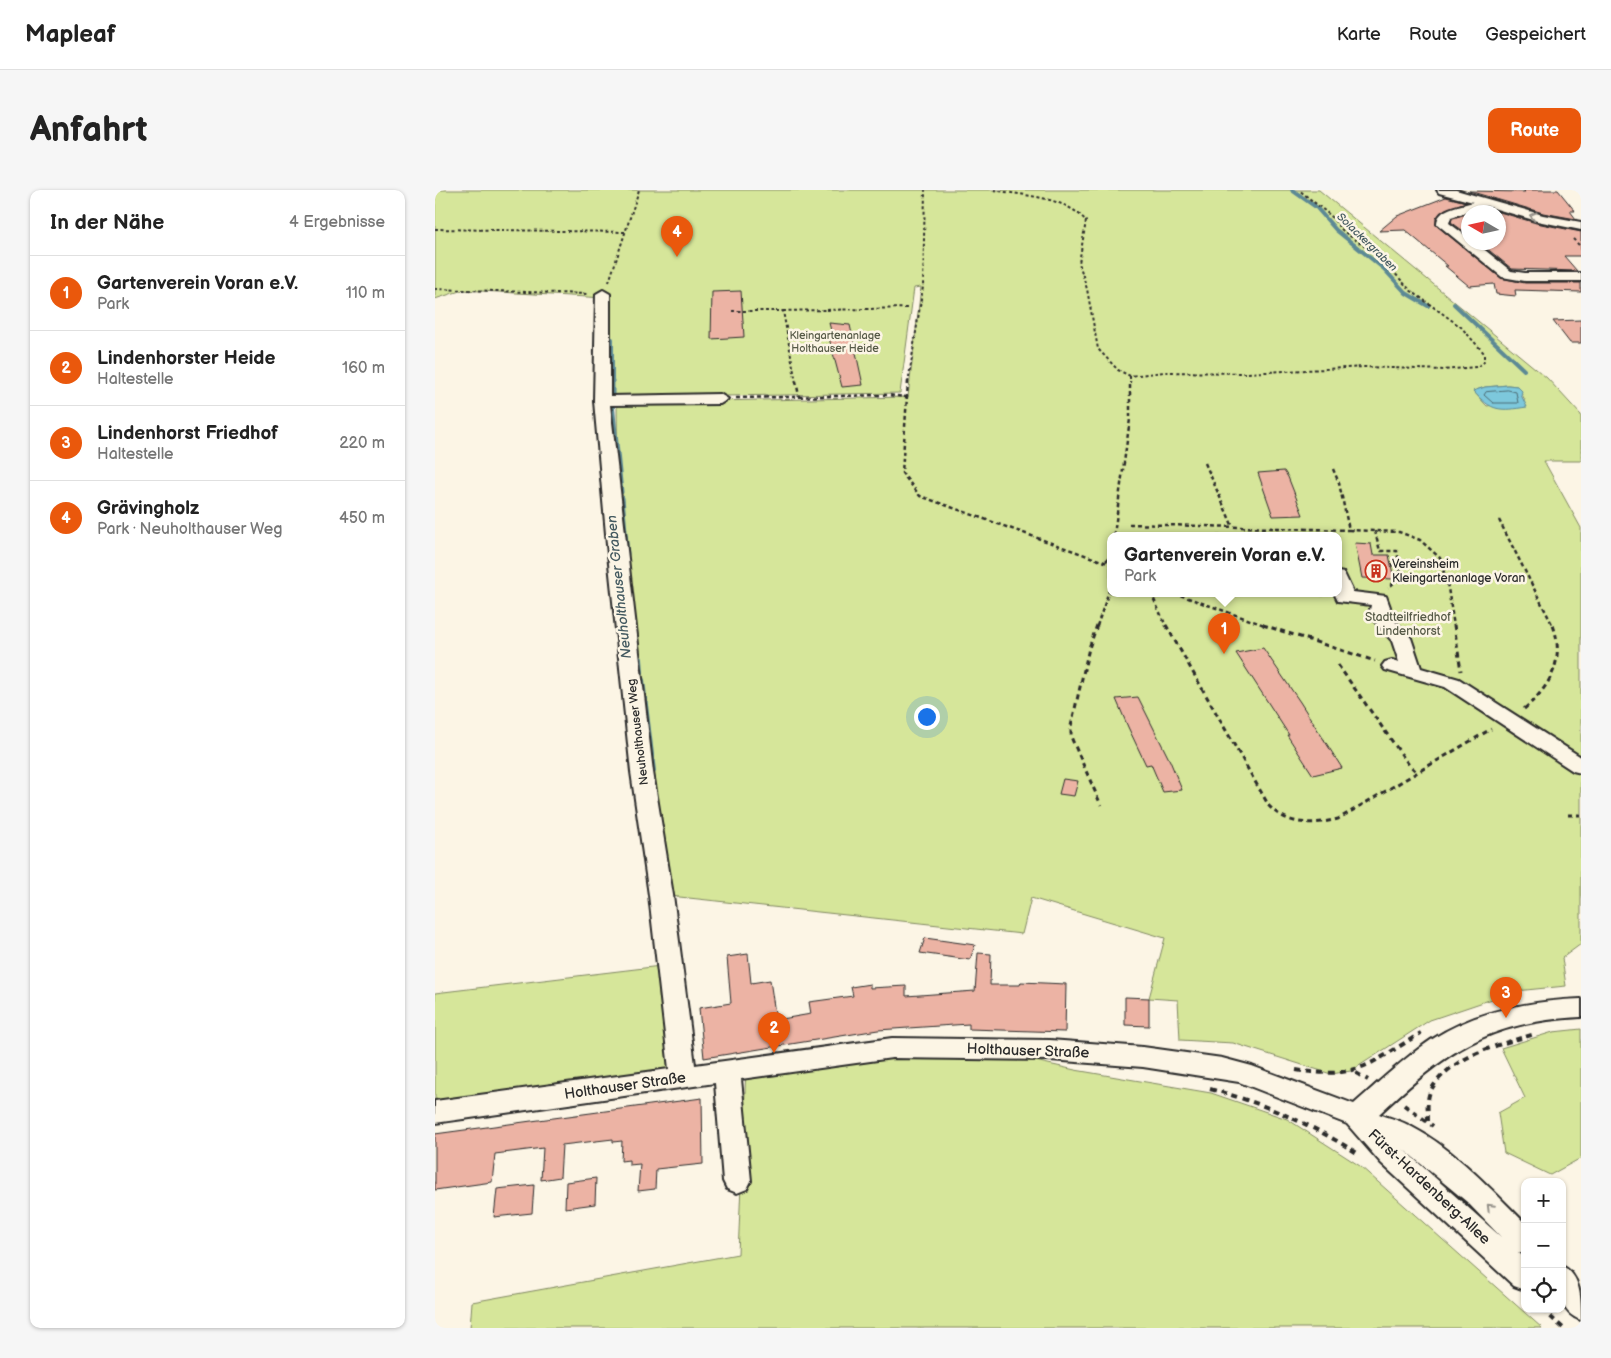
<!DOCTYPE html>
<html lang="de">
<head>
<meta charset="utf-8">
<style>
	:root { --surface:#fff; --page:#f6f6f6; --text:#222; --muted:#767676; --line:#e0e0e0; --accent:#ea580c }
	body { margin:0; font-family:"Balsamiq Sans",sans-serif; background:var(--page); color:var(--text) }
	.controls { position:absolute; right:15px; bottom:15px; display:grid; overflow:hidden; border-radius:10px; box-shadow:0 1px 4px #0004 }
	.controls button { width:45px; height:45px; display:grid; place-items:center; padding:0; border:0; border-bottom:1px solid var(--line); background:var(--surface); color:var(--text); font:25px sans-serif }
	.compass { position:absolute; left:1026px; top:15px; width:45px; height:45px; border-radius:50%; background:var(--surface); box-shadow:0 1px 4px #0004; rotate:279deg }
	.you { position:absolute; left:491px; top:526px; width:18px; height:18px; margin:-12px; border:4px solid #fff; border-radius:50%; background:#1a73e8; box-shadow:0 0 0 8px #1a73e833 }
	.badge { display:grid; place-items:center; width:32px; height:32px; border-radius:50%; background:var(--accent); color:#fff; font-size:16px; font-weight:700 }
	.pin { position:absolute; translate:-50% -41px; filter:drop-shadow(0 1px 2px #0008) }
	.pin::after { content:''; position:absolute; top:26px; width:18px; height:15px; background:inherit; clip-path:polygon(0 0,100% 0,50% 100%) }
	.popup { position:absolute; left:672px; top:342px; width:235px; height:65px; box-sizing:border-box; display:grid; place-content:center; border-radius:10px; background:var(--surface); filter:drop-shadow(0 1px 4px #0005); font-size:16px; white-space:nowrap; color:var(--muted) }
	.popup b { font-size:19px; color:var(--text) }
	.popup::after { content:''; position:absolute; left:50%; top:100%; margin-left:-10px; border:10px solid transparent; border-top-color:var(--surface) }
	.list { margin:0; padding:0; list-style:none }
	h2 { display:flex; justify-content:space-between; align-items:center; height:65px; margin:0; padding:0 20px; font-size:21px }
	h2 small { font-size:16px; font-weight:400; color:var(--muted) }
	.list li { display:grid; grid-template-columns:32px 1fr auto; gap:15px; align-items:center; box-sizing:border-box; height:75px; padding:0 20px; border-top:1px solid var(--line) }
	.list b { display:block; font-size:19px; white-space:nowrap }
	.list p { margin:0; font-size:16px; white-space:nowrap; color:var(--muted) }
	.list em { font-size:16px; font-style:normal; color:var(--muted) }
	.icon { flex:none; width:28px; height:28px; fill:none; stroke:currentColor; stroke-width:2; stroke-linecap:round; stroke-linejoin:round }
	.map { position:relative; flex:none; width:1146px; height:1138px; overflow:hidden; border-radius:10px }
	header { display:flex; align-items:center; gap:30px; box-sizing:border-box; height:70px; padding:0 25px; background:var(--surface); border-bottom:1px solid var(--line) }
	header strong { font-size:24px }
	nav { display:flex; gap:28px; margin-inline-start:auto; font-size:18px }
	.intro { display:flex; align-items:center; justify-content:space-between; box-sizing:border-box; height:120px; padding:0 30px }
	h1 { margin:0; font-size:35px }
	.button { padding:12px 22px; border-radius:10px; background:var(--accent); color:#fff; font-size:18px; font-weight:700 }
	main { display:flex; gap:30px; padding:0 30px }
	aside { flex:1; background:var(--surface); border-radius:10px; box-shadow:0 1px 4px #0004 }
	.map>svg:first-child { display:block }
	.green { fill:#d6e69a; stroke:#808862; fill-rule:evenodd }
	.water { fill:#7dc8dc; stroke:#5c8995 }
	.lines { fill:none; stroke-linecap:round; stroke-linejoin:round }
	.shore { stroke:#4c6a72; stroke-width:1 }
	.stream-far2 { stroke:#5c8995; stroke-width:4 }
	.stream-far1 { stroke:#5c8995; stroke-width:5 }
	.stream { stroke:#5c8995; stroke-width:6 }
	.building { fill:#ecb3a4; stroke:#2b2b2b }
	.minor-casing { stroke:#2b2b2b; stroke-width:4 }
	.path-far3 { stroke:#2b2b2b; stroke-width:2; stroke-dasharray:3 2.5; stroke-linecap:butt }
	.path-far2 { stroke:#2b2b2b; stroke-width:2.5; stroke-dasharray:4 3; stroke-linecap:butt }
	.path-far1 { stroke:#2b2b2b; stroke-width:3; stroke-dasharray:5 4; stroke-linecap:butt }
	.path { stroke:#2b2b2b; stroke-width:4; stroke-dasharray:6 5; stroke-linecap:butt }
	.minor { fill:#fcf5e5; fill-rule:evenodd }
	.oneway { stroke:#949088 }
	.labels { text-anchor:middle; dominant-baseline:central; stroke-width:5; stroke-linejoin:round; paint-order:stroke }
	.far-water-label { font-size:11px; font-style:italic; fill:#445a60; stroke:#fcf5e5 }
	.far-park-label { font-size:11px; fill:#565a47; stroke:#fcf5e5 }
	.poi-label { font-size:12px; fill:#2b2b2b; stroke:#fcf5e5; text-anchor:start }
	.park-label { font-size:12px; fill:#565a47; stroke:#fcf5e5 }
	.street-label { font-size:12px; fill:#2b2b2b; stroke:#fcf5e5 }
	.water-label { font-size:14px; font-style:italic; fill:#445a60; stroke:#fcf5e5 }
	.near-street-label { font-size:15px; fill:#2b2b2b; stroke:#fcf5e5 }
</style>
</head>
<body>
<header>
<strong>Mapleaf</strong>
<nav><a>Karte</a><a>Route</a><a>Gespeichert</a></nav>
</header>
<div class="intro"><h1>Anfahrt</h1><a class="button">Route</a></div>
<main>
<aside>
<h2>In der Nähe<small>4 Ergebnisse</small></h2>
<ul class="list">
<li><span class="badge">1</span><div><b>Gartenverein Voran e.V.</b><p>Park</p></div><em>110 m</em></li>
<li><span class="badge">2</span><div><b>Lindenhorster Heide</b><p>Haltestelle</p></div><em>160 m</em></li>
<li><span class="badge">3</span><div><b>Lindenhorst Friedhof</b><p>Haltestelle</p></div><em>220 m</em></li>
<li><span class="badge">4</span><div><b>Grävingholz</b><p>Park · Neuholthauser Weg</p></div><em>450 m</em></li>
</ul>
</aside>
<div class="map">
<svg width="1146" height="1138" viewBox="0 0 1146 1138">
	<rect width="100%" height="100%" fill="#fcf5e5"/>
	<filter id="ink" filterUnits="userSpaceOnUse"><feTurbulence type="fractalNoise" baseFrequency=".02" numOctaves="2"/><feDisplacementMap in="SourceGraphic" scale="10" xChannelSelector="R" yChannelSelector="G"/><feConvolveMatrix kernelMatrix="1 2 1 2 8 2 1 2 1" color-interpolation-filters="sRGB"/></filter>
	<g filter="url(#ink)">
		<path class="green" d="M0 0H884L1112 188 1146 225V271H1109L1146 338V754L1127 768 1131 796 1081 801 995 830 916 881 896 884 798 853 745 850 743 810 714 808 730 748 596 708 587 744 226 705 183 324 182 213 473 207 486 97 479 98 465 203 173 208 170 108 28 100 0 109ZM1073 195 1082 196 1090 210 1052 216 1038 201 1050 197ZM675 345H903V403H675Z
			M234 775 248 888 0 922V803Z
			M1146 839V968L1115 985 1069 963 1063 923 1090 908 1066 858 1118 842Z
			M542 858 640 880 776 903 852 929 925 976 1107 1138H35L37 1112 303 1064 311 879Z"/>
		<path class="water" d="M1073 195 1082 196 1087 201 1086 205 1092 217C1065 221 1057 222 1038 201L1050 197Z"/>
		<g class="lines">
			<path class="shore" d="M1073 200 1081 202 1083 213H1058L1049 205 1051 202Z"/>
			<path class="stream-far2" d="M857 0 881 17 901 40 949 79 971 103 993 116
				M1019 114 1089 180
				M177 149V193"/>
			<path class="stream-far1" d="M177 191V209
				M177 214 186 302
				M187 308 192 364"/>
			<path class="stream" d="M205 469 206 482
				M207 490 218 581"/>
		</g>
		<path class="building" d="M1088 0H1123L1140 21H1135L1141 29 1108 23 1034 1 1090 2Z
			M1011 7 1031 12 1009 20 1001 28V35L1066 88 1090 93H1146V102L1080 100 1081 106 1061 104 1059 94 1034 96 1010 76H1013L970 40 944 41 962 26Z
			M1051 18 1101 33 1146 42V66H1129L1142 81 1077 79 1044 52H1064V22H1050L1048 19Z
			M1034 23V45L1016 32 1017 28Z
			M306 101 309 147 276 149 277 102Z
			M1146 130V153H1135L1118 131Z
			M394 133 415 135 428 195 407 197 394 148H398Z
			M849 281 853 287 868 325 838 326 823 283Z
			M920 353 936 354 938 365H954L959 389 927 388Z
			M828 458 865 512 907 578 878 585 852 545H854L801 463Z
			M703 507 735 571 747 600 728 602 716 574 711 575 693 537 681 509Z
			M628 589 643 591 639 606 624 604Z
			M490 748 540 755 535 770 485 763Z
			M543 763 556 764 555 795H585L586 792 631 794 630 842 534 839V834L443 840 269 868 264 818 296 813 292 767 313 764 316 793 335 790 341 830 376 824 374 812 418 806 416 797 435 794V798L471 796V806L540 801Z
			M690 807 714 808V836L690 835Z
			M267 908 268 974 221 979 220 999 203 1001 205 974 194 975V970L186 971 187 951 178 952V949L127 955 125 987 106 990 108 958 60 964 57 992 0 1000V944Z
			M161 988 160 1014 130 1018 131 992Z
			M99 995 97 1023 59 1027 62 999Z"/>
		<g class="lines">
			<g class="minor-casing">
				<path id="minor" d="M1002 0H1021L1108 25 1146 32V40L1102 31 1051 16 1016 27 1014 33 1034 48V52H1040L1076 81 1090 83H1146V91H1090L1067 87 1002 34C1002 18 1025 16 1038 12L1004 3Z
					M168 100 175 104V206L285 204 293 209 285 214 175 215 218 582 238 705 260 875 457 848 615 850 708 857 787 868 817 876 919 914C944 892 968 869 996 850 1040 821 1094 811 1146 809V827C1051 832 1012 861 944 924 955 928 967 931 977 937 1018 958 1057 1000 1090 1033V1064L1083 1062 1090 1068V1100L1079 1096 946 973 912 934 804 892 708 877 615 870 457 868 306 889 316 991 312 999 302 1003 292 999 288 991 280 893 0 933V911L234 879 214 705 196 582 172 355 159 211 161 104ZM968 959 1032 1012 1066 1047Z
					M903 382 909 383 918 402 951 406 955 417 953 424 976 448 986 478 1024 489 1146 567V583L1138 581 1010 497 950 480 947 476 950 472 957 470 964 472 957 451 934 425 936 415 903 411 899 403H903Z
					M1127 1076C1146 1085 1146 1108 1146 1130 1121 1121 1127 1099 1127 1076Z"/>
			</g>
			<path class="path-far3" d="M559 0C589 6 630 6 651 31L644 73 652 99 663 159 683 180 695 186 729 182 811 183 930 177 1009 180 1042 177 1049 172V163L1026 137 975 100 947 69 908 41 896 26 864 0
				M0 39 190 42
				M1138 49 1146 57
				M174 92 204 0
				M0 99 153 104
				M297 121H348L361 193
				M348 121 473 118
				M695 186V193
				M473 193 488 97 490 0"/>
			<path class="path-far2" d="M361 191 364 206
				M473 191 467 283 485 306 675 374
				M301 208 452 205 471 207
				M770 273 798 337
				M898 279 904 293 914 340 964 342 985 350 1005 368 1013 398 1019 436
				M1064 330 1118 436
				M694 334 914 340
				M940 341 945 361H962L967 390H962L953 398
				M679 345 695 229V191
				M705 345H750
				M671 371 675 367
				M956 375 1009 378
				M716 403 731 436
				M739 403 832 436
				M836 403 892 405
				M662 436 675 398"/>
			<path class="path-far1" d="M662 435 654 458 636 536V547L666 615
				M731 435 834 616C853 636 878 635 903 629L1056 539
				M828 435 940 471
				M1019 435 1026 481
				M903 475 974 575 982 582
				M1089 519C1116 496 1130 470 1118 435
				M1133 625H1146"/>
			<path class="path" d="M861 880C923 890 936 873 986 843
				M921 883 933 890
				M775 899C828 913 876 934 922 963
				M969 915 998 936
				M993 931C993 921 991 909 996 900 1015 866 1066 854 1100 844
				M1107 1119 1128 1138"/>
			<use href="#minor" class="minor"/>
		</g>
		<defs><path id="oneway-chevron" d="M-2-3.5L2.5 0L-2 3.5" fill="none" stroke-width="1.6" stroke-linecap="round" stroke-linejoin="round" transform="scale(1.25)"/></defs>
		<g class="oneway">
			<use href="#oneway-chevron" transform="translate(1098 26) rotate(-165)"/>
			<use href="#oneway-chevron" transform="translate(1055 1017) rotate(-135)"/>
		</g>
	</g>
	<defs>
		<g id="building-ring" transform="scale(1.125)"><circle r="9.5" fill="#fcf5e5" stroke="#c8321e" stroke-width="1.5"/><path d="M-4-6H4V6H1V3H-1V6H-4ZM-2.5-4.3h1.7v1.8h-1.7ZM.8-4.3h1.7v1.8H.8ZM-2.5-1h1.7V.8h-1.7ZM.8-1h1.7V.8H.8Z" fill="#c8321e"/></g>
	</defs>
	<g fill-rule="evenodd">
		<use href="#building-ring" x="941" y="381"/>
	</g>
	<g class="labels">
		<g class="far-water-label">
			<text transform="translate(932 52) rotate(44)">Solackergraben</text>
		</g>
		<g class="far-park-label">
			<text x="400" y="145">Kleingartenanlage<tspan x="400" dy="13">Holthauser Heide</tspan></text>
		</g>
		<g class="poi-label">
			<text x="957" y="374">Vereinsheim<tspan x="957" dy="14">Kleingartenanlage Voran</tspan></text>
		</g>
		<g class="park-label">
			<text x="973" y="427">Stadtteilfriedhof<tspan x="973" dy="14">Lindenhorst</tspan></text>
		</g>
		<g class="street-label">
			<text transform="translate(203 542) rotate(-97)">Neuholthauser Weg</text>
		</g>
		<g class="water-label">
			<text transform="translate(184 397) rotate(-96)">Neuholthauser Graben</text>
		</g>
		<g class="near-street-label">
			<text transform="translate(593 861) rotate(2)">Holthauser Straße</text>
			<text transform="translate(190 896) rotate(-8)">Holthauser Straße</text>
			<text transform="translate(994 997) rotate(43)">Fürst-Hardenberg-Allee</text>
		</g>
	</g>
</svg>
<div class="controls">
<button>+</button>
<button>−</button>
<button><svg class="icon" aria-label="locate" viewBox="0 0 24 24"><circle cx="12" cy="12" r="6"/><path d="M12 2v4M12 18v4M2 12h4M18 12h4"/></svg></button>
</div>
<svg class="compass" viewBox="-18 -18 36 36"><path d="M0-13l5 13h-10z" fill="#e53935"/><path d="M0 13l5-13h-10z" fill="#767676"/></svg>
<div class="you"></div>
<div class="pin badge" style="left:789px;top:464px">1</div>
<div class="popup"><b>Gartenverein Voran e.V.</b>Park</div>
<div class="pin badge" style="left:339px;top:863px">2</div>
<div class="pin badge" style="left:1071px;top:828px">3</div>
<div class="pin badge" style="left:242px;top:67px">4</div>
</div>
</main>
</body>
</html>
